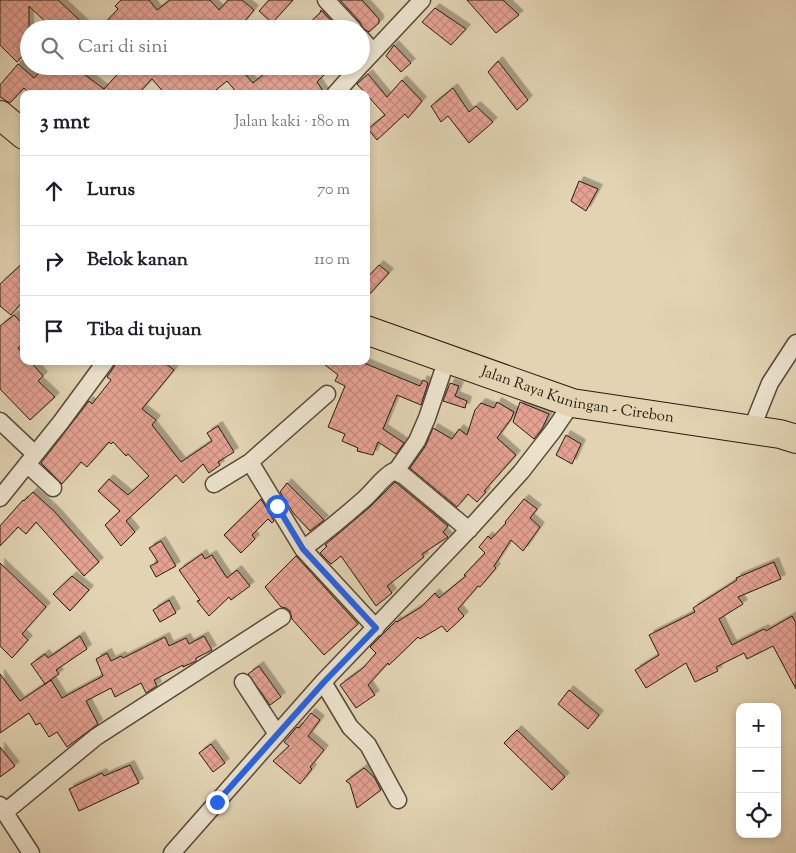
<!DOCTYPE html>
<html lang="id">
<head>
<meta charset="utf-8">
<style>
	:root { --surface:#fff; --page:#f6f6f6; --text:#202124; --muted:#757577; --line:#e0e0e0 }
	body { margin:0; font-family:"Sorts Mill Goudy",serif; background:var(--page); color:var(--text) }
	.controls { position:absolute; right:15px; bottom:15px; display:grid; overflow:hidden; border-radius:10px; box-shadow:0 2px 8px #0003 }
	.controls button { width:45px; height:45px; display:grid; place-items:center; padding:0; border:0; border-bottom:1px solid var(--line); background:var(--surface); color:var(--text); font:25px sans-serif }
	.stop { position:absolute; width:15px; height:15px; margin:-11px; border:4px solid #2563eb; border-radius:50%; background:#fff }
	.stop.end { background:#2563eb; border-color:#fff; box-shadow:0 1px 5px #0008 }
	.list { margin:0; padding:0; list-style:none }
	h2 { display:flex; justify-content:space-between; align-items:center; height:65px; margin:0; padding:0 20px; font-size:21px }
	h2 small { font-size:16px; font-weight:400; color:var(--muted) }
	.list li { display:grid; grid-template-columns:32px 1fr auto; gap:15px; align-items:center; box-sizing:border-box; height:70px; padding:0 20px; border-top:1px solid var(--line) }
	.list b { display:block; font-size:19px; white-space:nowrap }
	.list em { font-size:16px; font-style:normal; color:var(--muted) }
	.icon { flex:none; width:28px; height:28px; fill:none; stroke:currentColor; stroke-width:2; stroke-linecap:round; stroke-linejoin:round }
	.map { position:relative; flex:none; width:796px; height:853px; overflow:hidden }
	.search { position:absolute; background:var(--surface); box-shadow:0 2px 8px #0003; left:20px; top:20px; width:350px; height:55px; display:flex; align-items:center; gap:12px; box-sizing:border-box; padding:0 18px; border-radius:28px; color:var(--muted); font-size:19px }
	.panel { position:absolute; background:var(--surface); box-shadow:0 2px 8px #0003; left:20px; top:90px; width:350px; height:275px; border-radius:10px }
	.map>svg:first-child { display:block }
	.building { fill:url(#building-cross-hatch); stroke:#261b11; filter:url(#shadow) }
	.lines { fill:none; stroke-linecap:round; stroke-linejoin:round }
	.minor-casing { stroke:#55493a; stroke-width:19 }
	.trunk-casing { stroke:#261b11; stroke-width:30 }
	.minor { stroke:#ece3ce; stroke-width:16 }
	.trunk { stroke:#e2d4b3; stroke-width:28 }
	.route { stroke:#2563eb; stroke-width:6 }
	.labels { text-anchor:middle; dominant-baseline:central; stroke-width:4; stroke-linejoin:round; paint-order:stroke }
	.street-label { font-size:15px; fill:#261b11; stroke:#ece3ce }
</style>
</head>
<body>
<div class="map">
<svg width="796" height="853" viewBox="0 0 796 853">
	<defs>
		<pattern id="building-cross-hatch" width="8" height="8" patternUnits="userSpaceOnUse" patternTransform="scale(1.25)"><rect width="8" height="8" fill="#e5a292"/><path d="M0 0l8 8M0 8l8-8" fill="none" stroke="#c48b7d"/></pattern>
		<filter id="shadow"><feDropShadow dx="4.5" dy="-4.5" stdDeviation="0" flood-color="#0004"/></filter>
	</defs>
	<rect width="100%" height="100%" fill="#e2d4b3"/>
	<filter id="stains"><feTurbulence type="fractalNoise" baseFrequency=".004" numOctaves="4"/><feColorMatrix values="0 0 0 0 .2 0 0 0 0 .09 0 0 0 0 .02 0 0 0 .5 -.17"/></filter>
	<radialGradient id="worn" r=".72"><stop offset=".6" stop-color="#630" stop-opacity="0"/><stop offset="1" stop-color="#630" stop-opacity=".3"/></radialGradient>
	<path class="building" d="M0 0H58L89 29H53L29 6V49L17 62 0 45Z
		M121 0H149L157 10 170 0H210L219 10 228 0H242L254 10 238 29H99L118 9 115 6Z
		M269 0H293L272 23 259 11Z
		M340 0H362L379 19V23L369 32 363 28 360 22Z
		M467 0H503L519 15 496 33Z
		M435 8 466 29 451 45 422 22Z
		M321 10 337 27 336 29H303L320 13Z
		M394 45 411 63 401 72 386 56Z
		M498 61 528 100 517 110 488 72Z
		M18 64 34 78 45 66H73L104 89 125 66H238L253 83 274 66H333L317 82 325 94H238L227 81 211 94H165L152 79 138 94H30L24 88 10 103 0 97V85Z
		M368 74 387 97 402 80 422 101 408 118 405 114 377 140 368 129 385 115 357 84Z
		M453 88 469 112 476 106 493 122 469 143 448 116 441 122 431 106Z
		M579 181 598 189 586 211 571 201Z
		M24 262V300L11 315 0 306V284Z
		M379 265 389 273 366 298V279Z
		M14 315 24 325V343L18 348 24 355V361H30L43 376 38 381 55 397 30 420 0 389V326Z
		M116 361H162L174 370 142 409 156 420 152 425 181 462 212 441 207 433 218 426 234 452 218 462 220 465 209 473 203 464 183 483 176 475 126 521 135 532 121 546 105 525 120 511 98 491 109 479 128 495 149 476 128 454 126 456 113 442 111 444 109 442 87 467 81 462 62 484 41 463 89 401 92 404 111 380 107 377 114 367Z
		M320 361H359L420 386 423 380 428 383 421 405 397 395 383 429 404 443 396 454 378 442 373 455 357 451 358 448 342 441 345 434 328 427 345 386 335 381 338 375Z
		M450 383 459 386 455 396 467 401 465 408 443 401Z
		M497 402 514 412 511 419 497 438 516 455 484 491 486 492 477 502 468 494 457 507 410 468 425 447 433 428 452 439 459 429 467 435 475 410 481 403 494 408Z
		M520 402 549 414 542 429 534 439 513 422Z
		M566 435 581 444 572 464 556 455Z
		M395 482 448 526 443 532 448 537 422 554 424 557 414 565 387 586 392 593 376 606 341 556 331 564 320 553 327 546 325 545 370 507Z
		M287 483 324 520 310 531 294 514 280 492Z
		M33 492 55 512 99 562 84 576 36 522 26 534 18 527 0 546V526L23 500 24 501Z
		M261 499 274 521 272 523 268 519 252 535 255 539 241 553 224 535Z
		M524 499 537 509 530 518 540 527 523 551 511 540 494 566 496 568 480 587 478 586 458 609 464 616 447 632 442 626 420 639 418 637 389 665 388 663 368 685 375 695 356 708 340 685 363 668 376 653 370 647 396 621 397 622 421 607 435 593 439 598 466 576 464 575 485 553 479 547 488 536 491 539 506 523 505 522Z
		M161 541 176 566 156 577 150 566 158 562 149 548Z
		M202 554 205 559 212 555 227 578 237 570 250 586 231 600 229 597 209 616 197 601 200 600 179 570Z
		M296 556 358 624 324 655 292 619 290 611 286 608 281 607 265 587Z
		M774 562 781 579 738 597 743 604 719 619 732 645 764 629 766 631 792 616 796 623V689L773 646 747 659 744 653 716 667 718 671 695 682 686 663 646 688 635 670 659 655 649 635 695 612 693 608 737 580 736 578Z
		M0 563 46 607 22 634 28 640 12 658 0 646Z
		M72 576 89 590 70 611 53 594Z
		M169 600 176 613 160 622 153 610Z
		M80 636 87 649 56 670 59 674 45 684 31 664 45 654 48 658Z
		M204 636 212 650 196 658V661L183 667V665L154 680 157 686 146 693 141 683 115 697 111 688 86 701 98 724 67 747 57 732 49 737 40 723 36 725 29 713 0 733V674L20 701 51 680 62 698 103 676 96 659 107 653 111 661 121 656 123 658 165 637 169 646 186 638 189 644Z
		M259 666 281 697 270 705 248 674Z
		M569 690 599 715 588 729 558 704Z
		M311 713 320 720 308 736 324 750 310 767 312 769 300 784 273 761 289 746 284 742 297 727 299 728Z
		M517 730 565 777 552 790 504 743Z
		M211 744 225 763 213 772 199 753Z
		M0 747 15 766 0 777Z
		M130 765 139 783 79 811 69 789 102 773 104 776Z
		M364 768 374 777 381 790 357 808 350 784 346 781Z"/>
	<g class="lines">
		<g class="minor-casing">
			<path id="minor" d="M326 0 353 29
				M361 38 373 52
				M361 65 422 0
				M335 94 360 66
				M0 421 35 454
				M751 430 770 383 796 343
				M250 462 303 549 376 628
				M27 464 53 488
				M396 471 417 441 427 418 447 359
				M214 484 250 462 327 394
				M0 498 61 422 106 361
				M303 549C324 533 344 517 363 500 374 491 382 477 394 471L404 476 469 530
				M243 682 277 734
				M323 682 350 727 368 745 398 800
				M0 805 31 853
				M5 812 96 737 282 617
				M172 853 323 682 474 524 521 472 553 431 572 403"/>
		</g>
		<g class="trunk-casing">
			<g id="trunk">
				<path d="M0 115 24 135"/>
				<path id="s1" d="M366 330 572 403 780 434 796 439"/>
			</g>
		</g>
		<use href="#minor" class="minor"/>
		<use href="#trunk" class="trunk"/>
	</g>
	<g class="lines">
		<path class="route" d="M217 802 324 682 376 628 303 549 277 506"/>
	</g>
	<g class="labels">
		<g class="street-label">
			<text stroke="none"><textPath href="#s1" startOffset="222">Jalan Raya Kuningan - Cirebon</textPath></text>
		</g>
	</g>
	<rect width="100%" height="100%" filter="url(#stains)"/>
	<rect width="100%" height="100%" fill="url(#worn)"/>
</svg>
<div class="controls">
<button>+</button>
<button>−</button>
<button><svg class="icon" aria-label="locate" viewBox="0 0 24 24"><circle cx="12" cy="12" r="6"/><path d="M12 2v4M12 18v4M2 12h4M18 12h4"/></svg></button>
</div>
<div class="stop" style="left:277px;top:506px"></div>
<div class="stop end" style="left:217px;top:802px"></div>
<div class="search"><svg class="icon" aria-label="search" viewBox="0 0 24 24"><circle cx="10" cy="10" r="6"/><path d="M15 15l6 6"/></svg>Cari di sini</div>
<section class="panel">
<h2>3 mnt<small>Jalan kaki · 180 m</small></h2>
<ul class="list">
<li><svg class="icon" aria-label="ahead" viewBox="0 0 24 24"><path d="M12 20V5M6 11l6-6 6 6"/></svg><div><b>Lurus</b></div><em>70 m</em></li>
<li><svg class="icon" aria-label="right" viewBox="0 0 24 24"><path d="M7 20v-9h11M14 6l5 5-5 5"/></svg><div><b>Belok kanan</b></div><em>110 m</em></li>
<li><svg class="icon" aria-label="arrive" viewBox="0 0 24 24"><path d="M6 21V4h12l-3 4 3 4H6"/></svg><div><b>Tiba di tujuan</b></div></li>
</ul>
</section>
</div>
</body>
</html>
